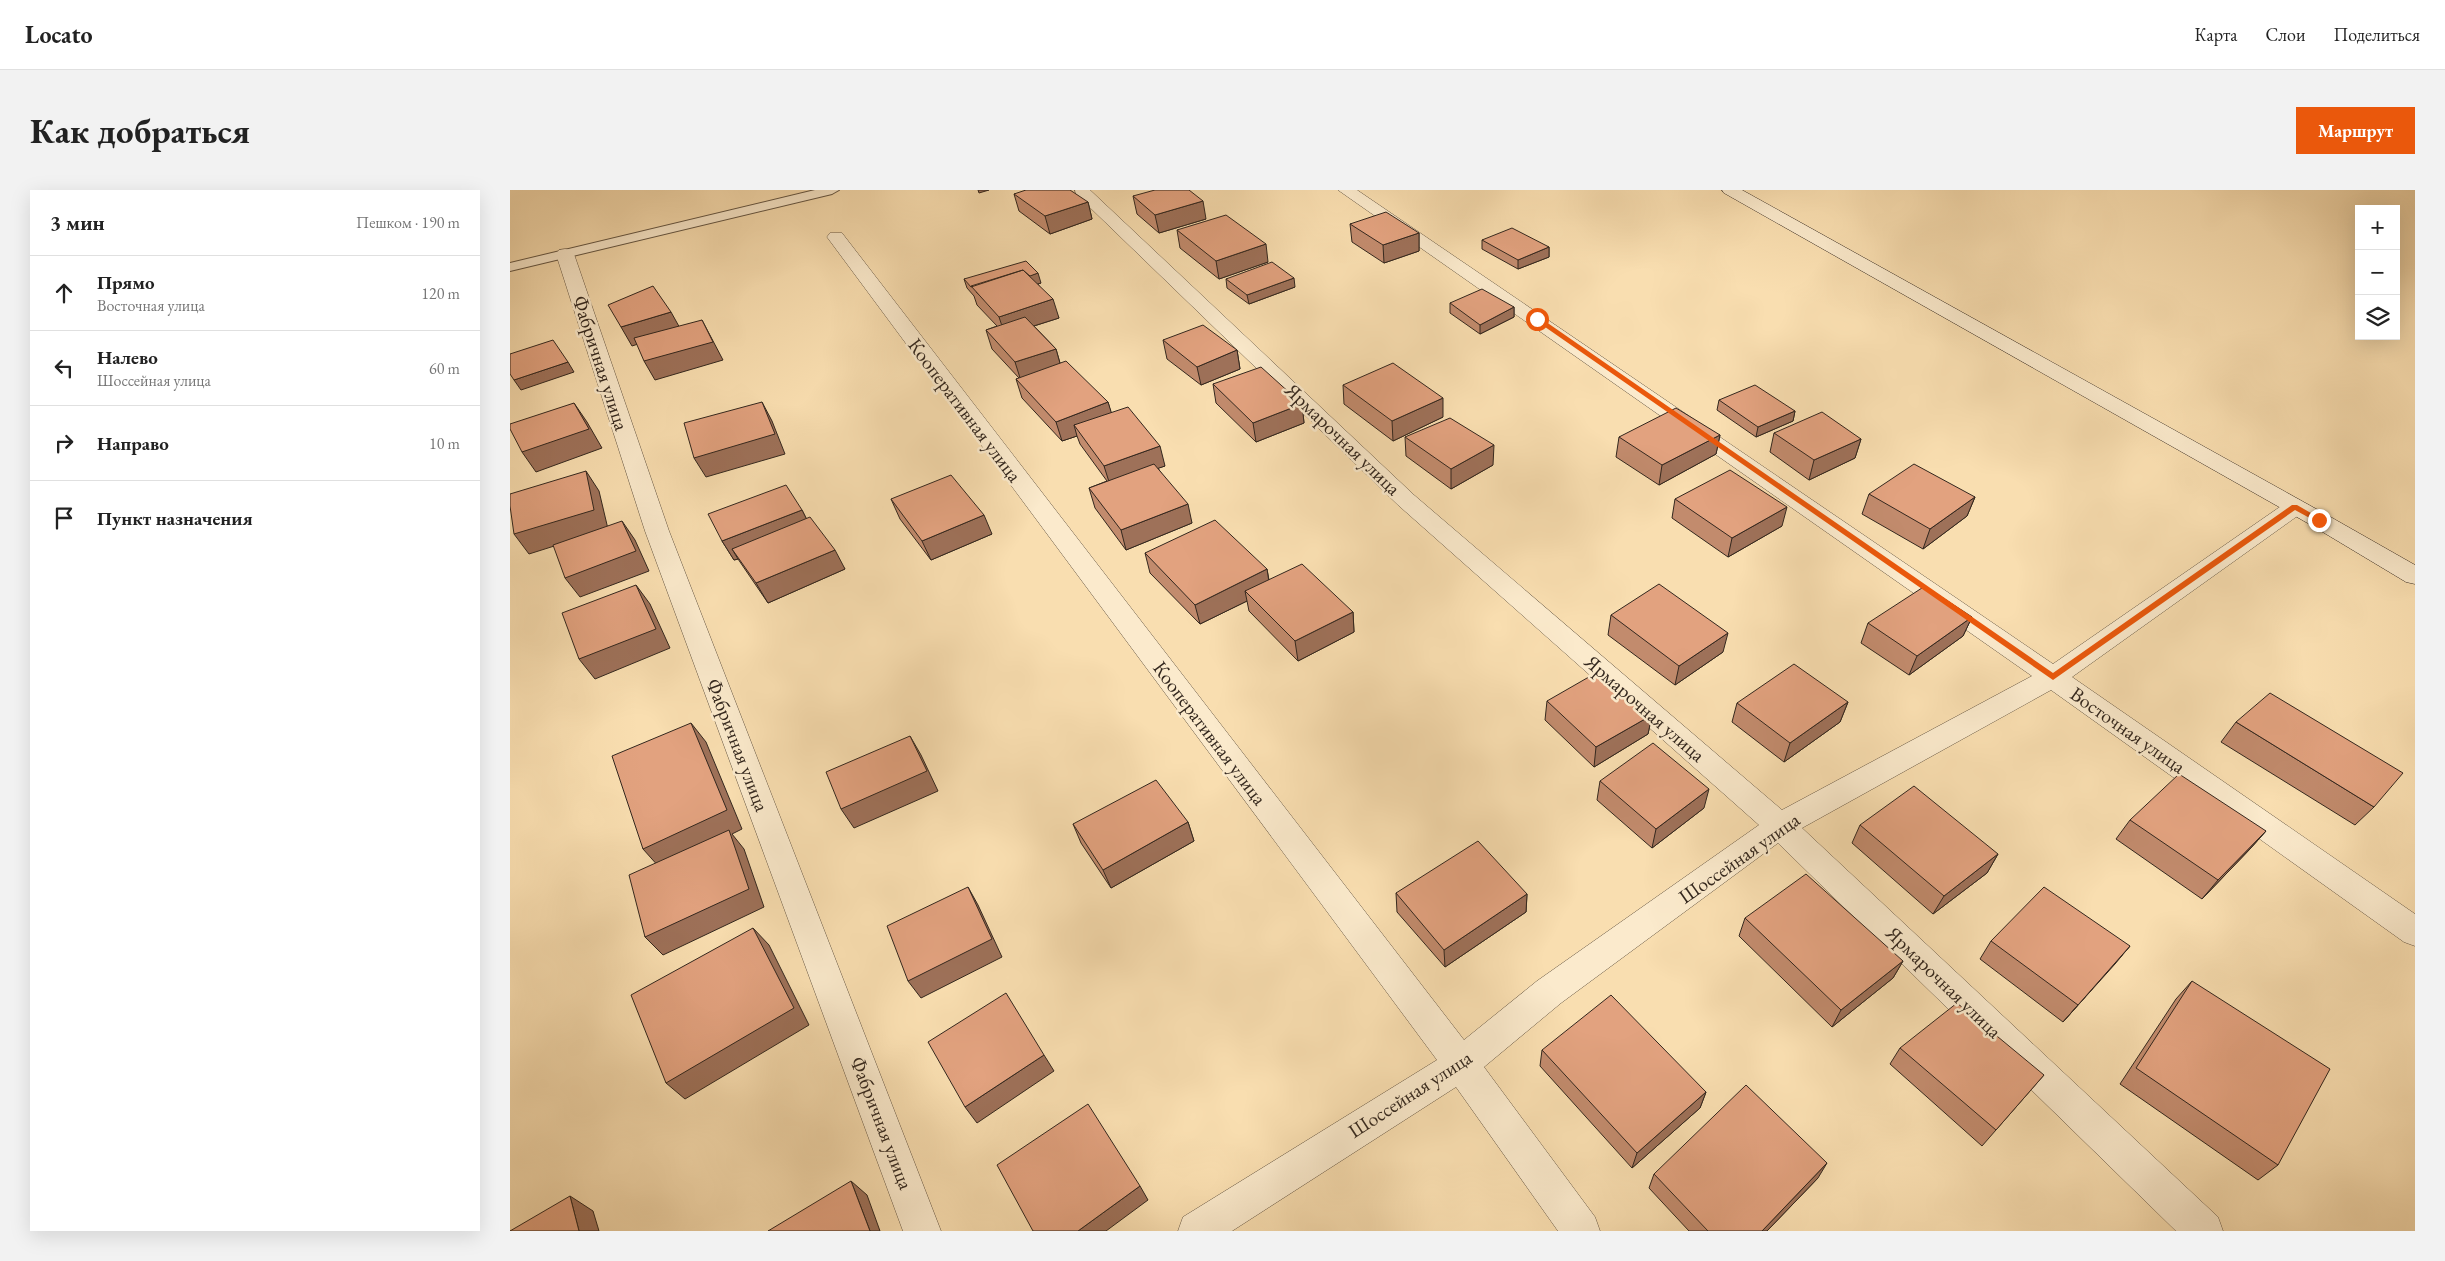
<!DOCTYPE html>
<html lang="ru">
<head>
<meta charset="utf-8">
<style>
	:root { --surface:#fff; --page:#f2f2f2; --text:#222; --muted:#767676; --line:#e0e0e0; --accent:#ea580c }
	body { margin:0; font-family:"EB Garamond",serif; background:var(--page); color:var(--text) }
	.controls { position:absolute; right:15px; top:15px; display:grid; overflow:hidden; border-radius:0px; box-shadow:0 5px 20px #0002 }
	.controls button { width:45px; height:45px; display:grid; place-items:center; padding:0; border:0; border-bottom:1px solid var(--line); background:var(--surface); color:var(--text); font:25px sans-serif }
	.stop { position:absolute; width:15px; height:15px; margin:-11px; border:4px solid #ea580c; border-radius:50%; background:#fff }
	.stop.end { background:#ea580c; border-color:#fff; box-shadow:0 1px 5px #0008 }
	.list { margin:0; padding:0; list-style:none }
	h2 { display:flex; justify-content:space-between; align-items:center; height:65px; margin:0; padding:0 20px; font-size:21px }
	h2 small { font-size:16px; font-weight:400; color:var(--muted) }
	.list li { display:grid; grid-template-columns:32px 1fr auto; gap:15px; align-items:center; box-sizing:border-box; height:75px; padding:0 20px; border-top:1px solid var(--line) }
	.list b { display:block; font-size:19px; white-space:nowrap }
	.list p { margin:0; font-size:16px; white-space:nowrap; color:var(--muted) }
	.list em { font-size:16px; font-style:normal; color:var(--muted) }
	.icon { flex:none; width:28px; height:28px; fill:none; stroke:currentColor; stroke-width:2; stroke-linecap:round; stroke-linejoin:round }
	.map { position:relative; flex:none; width:1905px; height:1041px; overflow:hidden; border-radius:0px }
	header { display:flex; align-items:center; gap:30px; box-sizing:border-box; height:70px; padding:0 25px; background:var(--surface); border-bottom:1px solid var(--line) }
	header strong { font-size:24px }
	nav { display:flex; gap:28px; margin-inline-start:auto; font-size:18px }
	.intro { display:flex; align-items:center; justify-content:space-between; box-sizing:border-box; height:120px; padding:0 30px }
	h1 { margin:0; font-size:35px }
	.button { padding:12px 22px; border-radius:0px; background:var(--accent); color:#fff; font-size:18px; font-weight:700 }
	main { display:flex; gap:30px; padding:0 30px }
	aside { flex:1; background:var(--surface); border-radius:0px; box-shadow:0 5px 20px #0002 }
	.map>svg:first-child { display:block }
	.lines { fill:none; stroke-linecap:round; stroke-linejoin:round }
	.lane-casing { stroke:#645542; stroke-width:2 }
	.street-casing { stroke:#645542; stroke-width:1 }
	.secondary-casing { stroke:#33271e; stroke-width:1 }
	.lane { fill:#fbeacc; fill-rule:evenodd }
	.street { fill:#fbeacc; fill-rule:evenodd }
	.secondary { fill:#fbeacc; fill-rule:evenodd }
	.wall { fill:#c28b6d; stroke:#33271e }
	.shaded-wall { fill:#9e7159; stroke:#33271e }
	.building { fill:#e2a27f; stroke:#33271e }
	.route { fill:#ea580c }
	.labels { text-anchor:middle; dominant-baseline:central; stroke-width:5; stroke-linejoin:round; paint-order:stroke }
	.street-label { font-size:20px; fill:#33271e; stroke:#fbeacc }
</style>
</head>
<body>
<header>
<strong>Locato</strong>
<nav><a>Карта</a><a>Слои</a><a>Поделиться</a></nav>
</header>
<div class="intro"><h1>Как добраться</h1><a class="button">Маршрут</a></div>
<main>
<aside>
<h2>3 мин<small>Пешком · 190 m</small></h2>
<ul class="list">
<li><svg class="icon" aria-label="ahead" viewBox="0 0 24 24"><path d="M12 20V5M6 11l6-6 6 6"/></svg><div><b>Прямо</b><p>Восточная улица</p></div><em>120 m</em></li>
<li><svg class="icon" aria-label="left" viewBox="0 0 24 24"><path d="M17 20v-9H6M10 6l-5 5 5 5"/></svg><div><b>Налево</b><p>Шоссейная улица</p></div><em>60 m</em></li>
<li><svg class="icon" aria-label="right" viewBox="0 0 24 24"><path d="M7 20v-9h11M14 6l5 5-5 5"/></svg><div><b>Направо</b></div><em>10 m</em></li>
<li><svg class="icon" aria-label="arrive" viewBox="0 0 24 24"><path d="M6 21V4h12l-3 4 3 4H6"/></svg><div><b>Пункт назначения</b></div></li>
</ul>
</aside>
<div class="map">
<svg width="1905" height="1041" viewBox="0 0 1905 1041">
	<rect width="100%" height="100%" fill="#f9deb0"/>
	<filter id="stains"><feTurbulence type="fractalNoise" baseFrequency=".004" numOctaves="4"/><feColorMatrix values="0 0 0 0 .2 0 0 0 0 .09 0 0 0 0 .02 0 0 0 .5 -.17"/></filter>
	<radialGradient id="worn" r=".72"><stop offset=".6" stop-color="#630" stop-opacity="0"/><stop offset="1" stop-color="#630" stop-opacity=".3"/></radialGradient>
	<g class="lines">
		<g class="lane-casing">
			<path id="lane" d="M305 0H329L322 4 0 81V73Z"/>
		</g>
		<g class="street-casing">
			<path id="street" d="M565 0H580L904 305 1272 620 1522 486 828 0H847L1543 474 1777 312 1785 310 1793 312 1797 317 1793 322 1562 487 1905 724V756L1894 752 1541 500 1292 638 1708 1027 1713 1041H1666L1268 653 1051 813 974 877 1085 1027 1090 1041H1048L946 897 722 1041H668L673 1027 927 870 320 51 317 47 320 43H332L954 850 1027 791 1249 635 888 315 566 4Z
				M55 59 61 60 64 64 159 341 431 1041H393L135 341 46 64 49 60Z"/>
		</g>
		<g class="secondary-casing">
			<path id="secondary" d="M1212 0H1232L1817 325 1905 375V394L1896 392 1801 335 1214 3Z"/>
		</g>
		<use href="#lane" class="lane"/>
		<use href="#street" class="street"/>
		<use href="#secondary" class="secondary"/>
	</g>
	<path class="wall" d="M504 4 578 12 582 29 540 44 509 21Z
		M623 6 696 29 649 43 627 24Z
		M840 34 909 43V61L874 73 842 52Z
		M667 40 758 72 709 89 670 58Z
		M972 50 1039 57V67L1008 79 972 59Z
		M454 89 531 93 528 94 549 128 524 136 546 159 550 173 598 212 601 223 655 276 648 278 682 333 616 360 585 318 579 298 597 291 570 254 567 246 552 251 512 208 506 189 509 188 482 159 476 140 487 136 467 115 464 106 457 98Z
		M716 89 785 97 739 114 717 98Z
		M940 113 1004 117V127L970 144 940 123Z
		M653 150 727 160 730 179 691 195 657 169Z
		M703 194 792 214 794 233 746 252 706 213Z
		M833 195 933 227 883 251 834 214Z
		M1209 210 1285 221 1283 231 1246 247 1207 220Z
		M1264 243 1351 249 1345 268 1299 290 1260 262Z
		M1210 245 1206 264 1149 295 1106 267 1109 247Z
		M895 247 983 275 941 299 896 266Z
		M1359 304 1465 307 1457 326 1413 359 1352 324Z
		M381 309 482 344 421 370 390 329Z
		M1165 309 1272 336 1218 367 1162 328Z
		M292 320 296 328 335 379 258 413 228 369 224 370 212 351Z
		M635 363 757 379 759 390 843 422 844 442 788 471 739 421 737 411 690 434 640 383Z
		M1101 425 1213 462 1165 495 1098 445Z
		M1462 427 1453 446 1399 485 1351 453 1358 433Z
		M1037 511 1142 525 1138 544 1084 577 1035 530Z
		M1338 512 1330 532 1274 572 1222 532 1227 513Z
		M1726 532 1864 617 1845 635 1711 552Z
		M1090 591 1194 618 1142 658 1087 610Z
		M1620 630 1756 641 1740 659 1692 709 1606 649Z
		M678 632 684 651 601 698 571 653 563 634Z
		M1350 635 1488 664 1477 683 1423 724 1342 653Z
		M886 703 1017 704 1016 722 935 777 887 722Z
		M1235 728 1393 771 1383 788 1322 837 1229 746Z
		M1481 751 1620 756 1553 832 1470 769Z
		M1682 791 1768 975 1748 990 1610 894 1666 809Z
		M1390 858 1534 885 1472 956 1380 874Z
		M1032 860 1196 902 1190 918 1122 978 1030 876Z
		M1144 984 1308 988 1257 1041H1179L1139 998Z"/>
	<path class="shaded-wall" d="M468 0H479L469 3Z
		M693 11 696 29 649 43 645 25Z
		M578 12 582 29 540 44 535 26Z
		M909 43V61L874 73 873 55Z
		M756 54 758 72 709 89 706 71Z
		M1039 57V67L1008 79V70Z
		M528 83 531 93 474 110 466 102Z
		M784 88 785 97 739 114 737 105Z
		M543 109 549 128 495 145 489 127Z
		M1004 117V127L970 144V135Z
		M161 122 171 140 122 156 111 137Z
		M192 130 213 170 145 190 134 171Z
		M546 159 551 177 511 191 505 172Z
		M727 160 730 179 691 195 687 177Z
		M58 172 64 182 11 200 4 190Z
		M933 208V227L883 251 882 231Z
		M252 212 262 231 275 264 196 287 184 268Z
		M598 212 604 231 564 235 567 246 552 251 546 232Z
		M64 213 77 232 92 258 26 282 12 262Z
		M792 214 794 233 746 252 743 233Z
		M1285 221 1283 231 1246 247 1248 237Z
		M1210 245 1206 264 1149 295 1152 275Z
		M1351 249 1345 268 1299 290 1304 270Z
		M984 255 983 275 941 299V279Z
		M650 256 655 276 600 295 594 276Z
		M76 281 89 301 98 339 19 364 4 344Z
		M1465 307 1457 326 1413 359 1420 339Z
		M678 314 682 333 616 360 611 340Z
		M1277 317 1272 336 1218 367 1222 348Z
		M292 320 302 340 222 359 228 369 224 370 212 351Z
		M474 325 482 344 421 370 412 351Z
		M112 331 125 350 139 381 70 407 55 388Z
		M325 360 335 379 258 413 246 393Z
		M757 379 760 399 735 401 737 411 690 434 685 415Z
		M126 395 140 414 160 458 85 489 69 469Z
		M843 422 844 442 788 471 785 451Z
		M1462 427 1453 446 1399 485 1407 466Z
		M1218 443 1213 462 1165 495 1169 476Z
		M1338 512 1330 532 1274 572 1280 553Z
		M1142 525 1138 544 1084 577 1086 557Z
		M181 533 196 552 232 639 222 644 234 659 254 717 153 765 135 747 150 678 133 659Z
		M400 546 411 565 428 601 344 638 331 619Z
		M1199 599 1194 618 1142 658 1146 639Z
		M678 632 684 651 601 698 593 680Z
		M1756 641 1740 659 1692 709 1708 690Z
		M1488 664 1477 683 1423 724 1434 706Z
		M458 697 468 715 492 767 411 808 398 791Z
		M1017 704 1016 722 935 777 934 760Z
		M243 738 259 755 299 835 175 909 156 893Z
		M1620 756 1605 774 1553 832 1568 815Z
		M1393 771 1383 788 1322 837 1331 820Z
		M534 865 544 881 467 933 455 917Z
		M1196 902 1190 918 1122 978 1127 963Z
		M1317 973 1308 988 1257 1041H1252Z
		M341 991 357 1005 370 1041H360Z
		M630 996 638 1010 596 1041H568Z
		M60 1006 83 1021 89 1041H69Z"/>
	<path class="building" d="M516 0H560L578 12 535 26 504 4Z
		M645 0H679L693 11 645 25 623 6Z
		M876 22 909 43 873 55 840 34Z
		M716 25 756 54 706 71 667 40Z
		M1002 38 1039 57 1008 70 972 50Z
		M516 71 528 83 520 86 513 80 461 97 454 89Z
		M762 72 784 88 737 105 716 89Z
		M513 80 543 109 489 127 461 96Z
		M143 96 161 122 111 137 98 115Z
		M972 99 1004 117 970 135 940 113Z
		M515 127 546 159 505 172 476 140Z
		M192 130 203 152 134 171 124 148Z
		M693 135 727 160 687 177 653 150Z
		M43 150 58 172 4 190 0 184V164Z
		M556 171 598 212 546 232 506 189Z
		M883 173 933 208 882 231 833 195Z
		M751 177 792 214 743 233 703 194Z
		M1245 195 1285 221 1248 237 1209 210Z
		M252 212 265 244 184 268 174 233Z
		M64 213 79 239 12 262 0 239V234Z
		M618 217 650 256 594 276 564 235Z
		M1166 218 1210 245 1152 275 1109 247Z
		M1312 222 1351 249 1304 270 1264 243Z
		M940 228 984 255 941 279 895 247Z
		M644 274 678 314 611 340 579 298Z
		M1404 274 1465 307 1420 339 1359 304Z
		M1220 280 1277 317 1222 348 1165 309Z
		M76 281 84 320 4 344 0 316V304Z
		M441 285 474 325 412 351 381 309Z
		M276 295 292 320 212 351 198 324Z
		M300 327 325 360 246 393 222 359Z
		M705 330 757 379 685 415 635 363Z
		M112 331 126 361 55 388 43 355Z
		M792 374 843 422 785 451 735 401Z
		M1149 394 1218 443 1169 476 1101 425Z
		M126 395 146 439 69 469 52 423Z
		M1415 396 1462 427 1407 466 1358 433Z
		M1284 474 1338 512 1280 553 1227 513Z
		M1091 480 1142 525 1086 557 1037 511Z
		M1760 503 1893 583 1864 617 1726 532Z
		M181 533 217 620 133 659 102 566Z
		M400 546 417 581 331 619 316 582Z
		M1143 553 1199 599 1146 639 1090 591Z
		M1669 584 1756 641 1708 690 1620 630Z
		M646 590 678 632 593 680 563 634Z
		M1404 596 1488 664 1434 706 1350 635Z
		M219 640 239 699 135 747 119 685Z
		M968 651 1017 704 934 760 886 703Z
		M1296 684 1393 771 1331 820 1235 728Z
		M458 697 482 749 398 791 377 736Z
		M1534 697 1620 756 1568 815 1481 751Z
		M243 738 284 818 156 893 121 805Z
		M1682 791 1820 879 1768 975 1626 878Z
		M496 803 534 865 455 917 418 852Z
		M1101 805 1196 902 1127 963 1032 860Z
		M1447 813 1534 885 1486 940 1390 858Z
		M1236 895 1317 973 1252 1041H1198L1144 984Z
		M578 914 630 996 568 1041H523L487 975Z
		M341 991 360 1041H258Z
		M60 1006 69 1041H0Z"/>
	<path class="route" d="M1025 127H1029L1543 483 1782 315H1787L1813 330 1807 332 1785 320 1543 490 1025 130Z"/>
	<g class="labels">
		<g class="street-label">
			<text transform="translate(91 173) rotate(72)">Фабричная улица</text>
			<text transform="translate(455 220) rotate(53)">Кооперативная улица</text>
			<text transform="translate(833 249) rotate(44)">Ярмарочная улица</text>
			<text transform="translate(1135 518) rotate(41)">Ярмарочная улица</text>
			<text transform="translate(1618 540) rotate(35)">Восточная улица</text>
			<text transform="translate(700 543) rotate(53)">Кооперативная улица</text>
			<text transform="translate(228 555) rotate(69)">Фабричная улица</text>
			<text transform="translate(1229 668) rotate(-35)">Шоссейная улица</text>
			<text transform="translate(1434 792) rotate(44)">Ярмарочная улица</text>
			<text transform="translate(900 904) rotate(-33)">Шоссейная улица</text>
			<text transform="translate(372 933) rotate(69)">Фабричная улица</text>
		</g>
	</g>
	<rect width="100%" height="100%" filter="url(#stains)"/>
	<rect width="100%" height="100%" fill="url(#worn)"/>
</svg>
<div class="controls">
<button>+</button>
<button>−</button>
<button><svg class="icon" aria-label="layers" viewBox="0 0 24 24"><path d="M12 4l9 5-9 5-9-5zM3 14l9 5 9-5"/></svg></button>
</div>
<div class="stop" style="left:1027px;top:129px"></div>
<div class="stop end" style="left:1809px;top:330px"></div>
</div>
</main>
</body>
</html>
